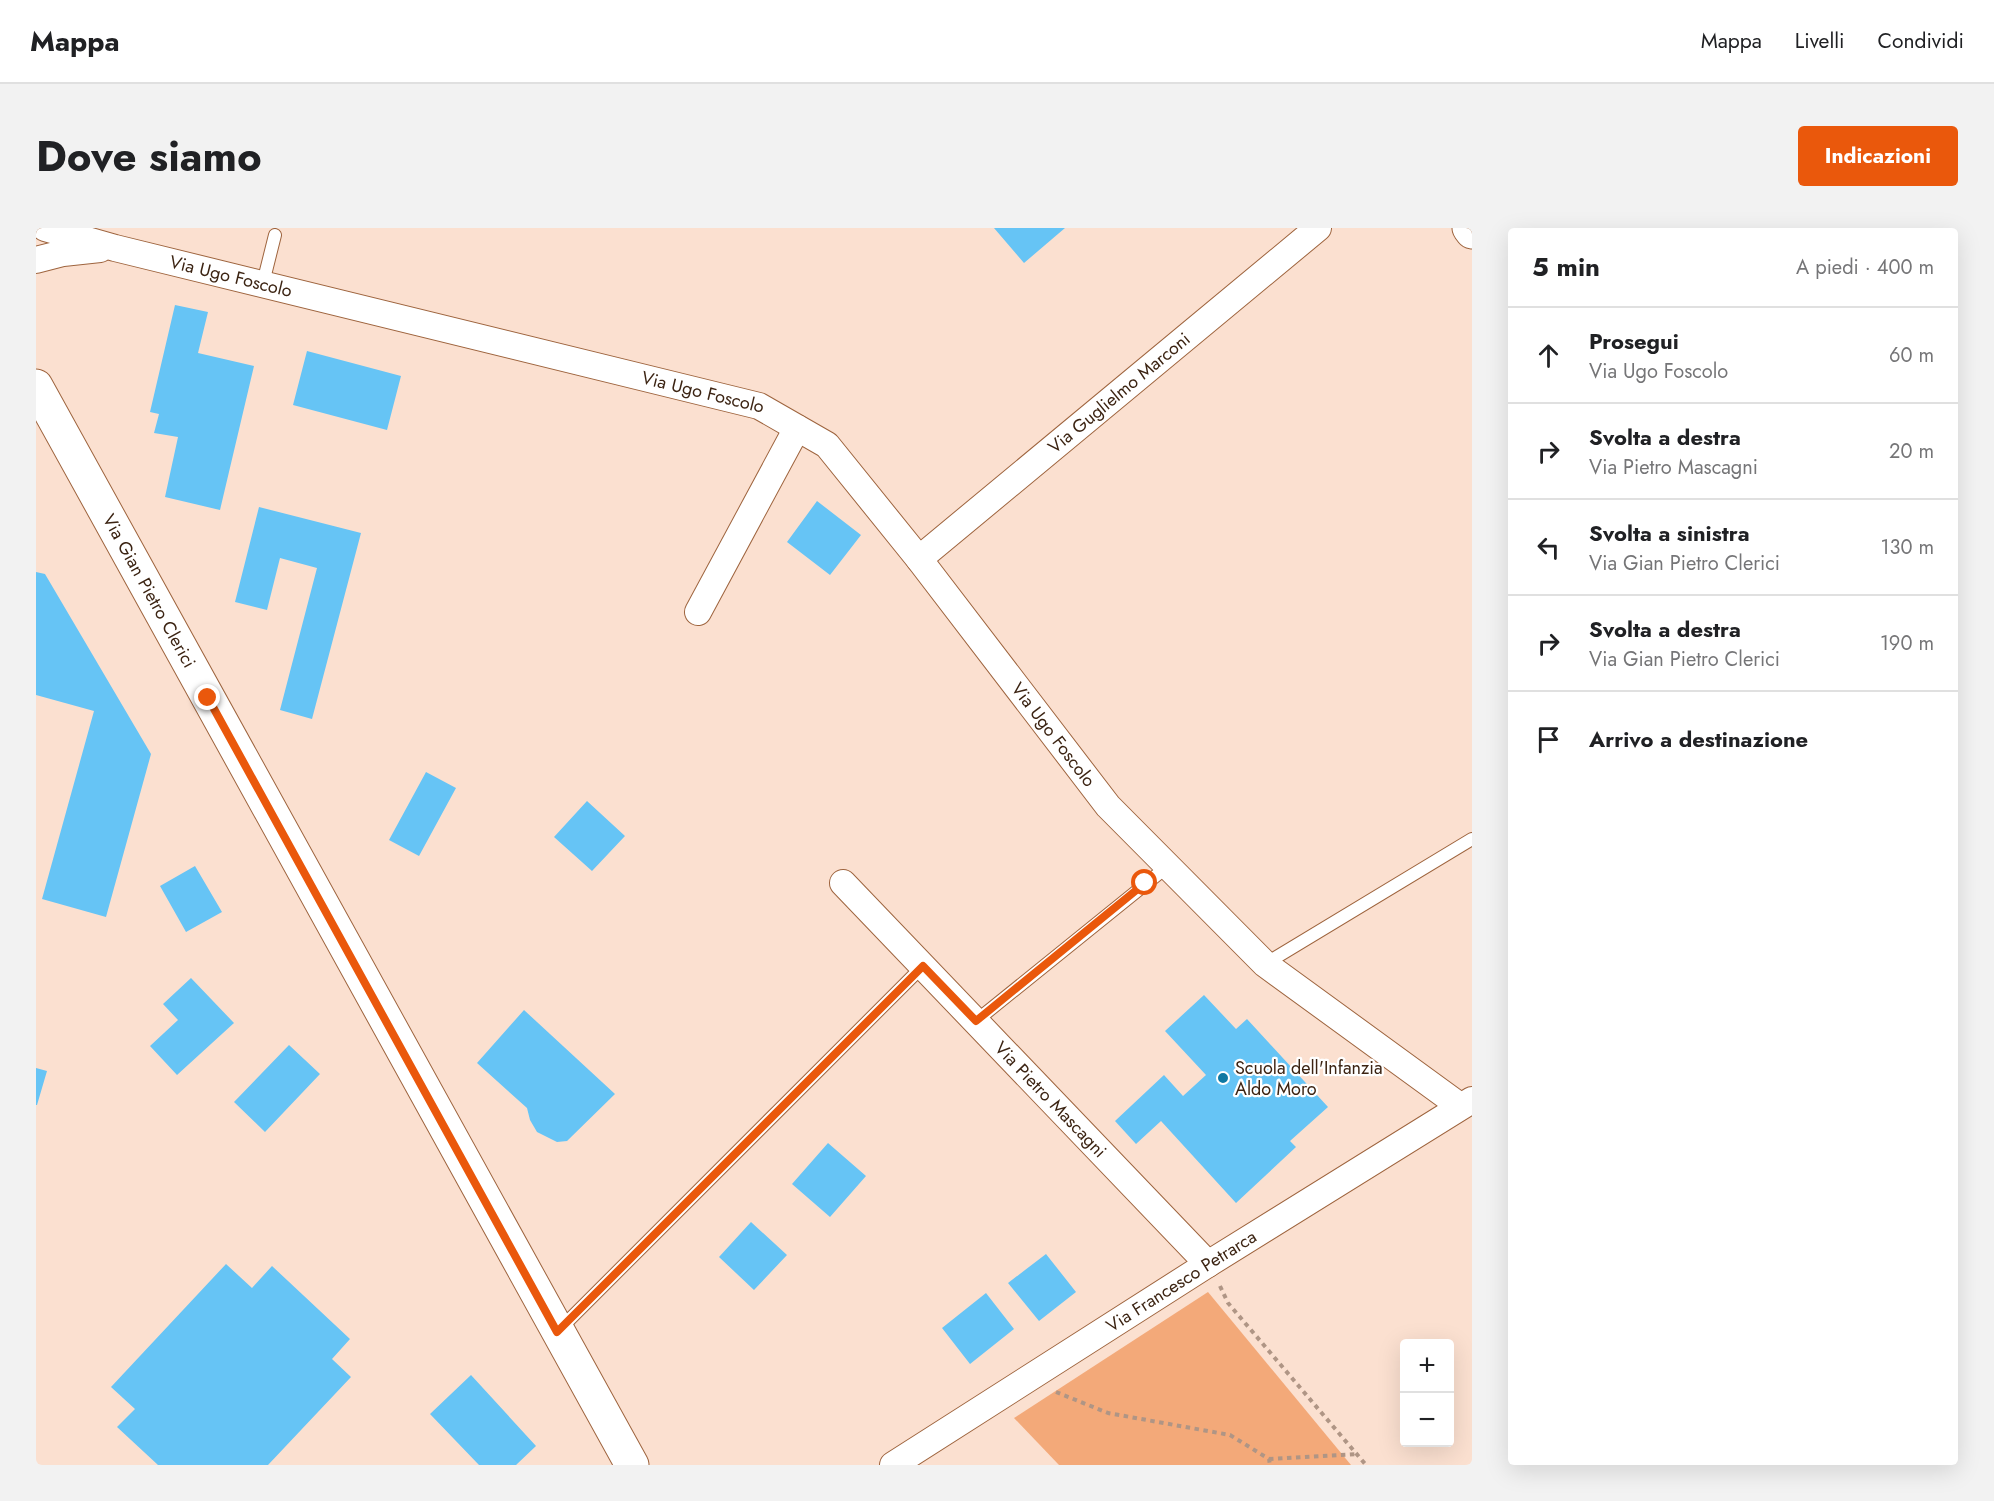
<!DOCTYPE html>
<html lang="it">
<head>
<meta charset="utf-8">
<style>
	:root { --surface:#fff; --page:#f2f2f2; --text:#202124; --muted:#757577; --line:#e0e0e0; --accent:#ea580c }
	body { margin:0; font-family:Jost,sans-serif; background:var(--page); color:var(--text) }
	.controls { position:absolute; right:18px; bottom:18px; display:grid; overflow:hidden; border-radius:6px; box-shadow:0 6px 24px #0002 }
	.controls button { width:54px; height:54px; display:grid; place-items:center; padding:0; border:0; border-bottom:2px solid var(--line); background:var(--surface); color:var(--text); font:30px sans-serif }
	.stop { position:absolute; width:18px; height:18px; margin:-14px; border:4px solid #ea580c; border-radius:50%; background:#fff }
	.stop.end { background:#ea580c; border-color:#fff; box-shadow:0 2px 6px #0008 }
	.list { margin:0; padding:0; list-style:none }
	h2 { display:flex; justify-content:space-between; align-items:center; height:78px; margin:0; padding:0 24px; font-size:26px }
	h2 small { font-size:20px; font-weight:400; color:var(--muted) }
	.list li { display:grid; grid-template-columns:39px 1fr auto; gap:18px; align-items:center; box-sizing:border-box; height:96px; padding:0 24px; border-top:2px solid var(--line) }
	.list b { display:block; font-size:22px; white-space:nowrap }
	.list p { margin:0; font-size:20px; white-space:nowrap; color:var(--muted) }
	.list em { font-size:20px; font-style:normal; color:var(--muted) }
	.icon { flex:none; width:33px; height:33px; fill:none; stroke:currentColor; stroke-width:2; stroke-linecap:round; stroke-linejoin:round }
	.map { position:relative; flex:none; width:1436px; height:1237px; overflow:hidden; border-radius:6px }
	header { display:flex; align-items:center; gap:36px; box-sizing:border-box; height:84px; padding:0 30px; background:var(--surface); border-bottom:2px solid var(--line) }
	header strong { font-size:28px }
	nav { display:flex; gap:33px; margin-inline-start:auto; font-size:21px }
	.intro { display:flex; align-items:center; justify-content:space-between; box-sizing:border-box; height:144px; padding:0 36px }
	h1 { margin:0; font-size:42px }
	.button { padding:15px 27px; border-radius:6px; background:var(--accent); color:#fff; font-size:21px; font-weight:700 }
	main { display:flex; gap:36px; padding:0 36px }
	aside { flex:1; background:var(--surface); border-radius:6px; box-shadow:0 6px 24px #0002 }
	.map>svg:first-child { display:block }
	.green { fill:#f3a979 }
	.building { fill:#66c4f5 }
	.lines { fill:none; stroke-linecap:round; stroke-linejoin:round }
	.lane-casing { stroke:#9e643e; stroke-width:14 }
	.street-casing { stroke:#9e643e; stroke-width:28 }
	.secondary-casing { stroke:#9e643e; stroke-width:35 }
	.primary-casing { stroke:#9e643e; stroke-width:35 }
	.path { stroke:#af9585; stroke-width:4; stroke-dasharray:4.5 4.5; stroke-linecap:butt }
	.lane { stroke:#fff; stroke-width:12 }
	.street { stroke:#fff; stroke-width:26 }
	.secondary { stroke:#fff; stroke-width:33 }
	.primary { stroke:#fff; stroke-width:33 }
	.route { stroke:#ea580c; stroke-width:8 }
	.poi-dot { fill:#0e78a3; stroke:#fff; stroke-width:2 }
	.labels { text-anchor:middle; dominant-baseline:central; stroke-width:4.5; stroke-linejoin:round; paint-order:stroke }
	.street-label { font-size:18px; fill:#3c2413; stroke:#fff }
	.poi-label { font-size:18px; fill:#3c2413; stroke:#fff; text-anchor:start }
</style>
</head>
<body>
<header>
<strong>Mappa</strong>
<nav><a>Mappa</a><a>Livelli</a><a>Condividi</a></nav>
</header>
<div class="intro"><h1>Dove siamo</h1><a class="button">Indicazioni</a></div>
<main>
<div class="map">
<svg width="1436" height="1237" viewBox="0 0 1436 1237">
	<rect width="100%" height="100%" fill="#fbe0d0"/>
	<path class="green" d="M1172 1064 1315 1237H1023L978 1190Z"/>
	<path class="building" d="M958 0H1029L988 35Z
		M139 77 172 84 162 125 218 138 184 282 129 269 142 209 118 205 123 186 114 184Z
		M271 123 365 148 351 202 257 177Z
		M781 273 825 307 794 347 751 314Z
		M223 279 325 305 276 491 244 482 281 340 244 330 231 382 199 374Z
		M0 344 9 346 115 526 70 689 6 671 58 483 0 467Z
		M390 544 420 560 383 628 353 612Z
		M551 573 589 608 556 643 518 609Z
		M159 638 186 684 150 704 124 658Z
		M155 750 198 795 141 847 114 818 142 792 127 776Z
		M1168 767 1200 801 1211 791 1292 879 1254 913 1260 919 1200 975 1125 893 1100 916 1079 893 1128 847 1147 868 1170 847 1129 803Z
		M488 782 579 866 531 913 521 914 501 904 494 892 491 880 441 835Z
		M253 817 284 846 229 904 198 874Z
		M0 840 11 843 1 877H0Z
		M792 915 830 948 794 989 756 956Z
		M715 994 751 1027 718 1062 683 1029Z
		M1010 1026 1040 1064 1003 1093 972 1055Z
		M190 1036 216 1060 236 1038 314 1111 296 1131 315 1149 232 1237H122L81 1199 99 1181 75 1159Z
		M950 1065 978 1101 934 1136 906 1100Z
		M435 1147 500 1218 480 1237H443L394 1186Z"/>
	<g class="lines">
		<g class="lane-casing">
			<path id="lane" d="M227 55 239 7
				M1229 736 1436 611
				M940 793 1132 638
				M524 1101 887 738"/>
		</g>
		<g class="street-casing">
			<g id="street">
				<path id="s1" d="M9 0 79 20 723 178 791 217 883 331 1072 578 1229 736 1424 878"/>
				<path d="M0 32 27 25 64 21"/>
				<path id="s2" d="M883 331 1282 0"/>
				<path d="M662 384 761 200"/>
				<path id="s3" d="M807 655 1172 1036"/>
				<path id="s4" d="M857 1237 1172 1036 1436 872"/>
			</g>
		</g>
		<g class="secondary-casing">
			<path id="secondary" d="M1433 0 1436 4"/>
		</g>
		<g class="primary-casing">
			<g id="primary">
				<path id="s5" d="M0 158 596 1237"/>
			</g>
		</g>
		<path class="path" d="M1184 1058 1192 1075 1330 1237
			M1020 1164 1072 1185 1194 1207 1233 1231 1234 1237
			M1233 1231 1321 1226"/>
		<use href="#lane" class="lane"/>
		<use href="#street" class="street"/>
		<use href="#secondary" class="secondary"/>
		<use href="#primary" class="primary"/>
	</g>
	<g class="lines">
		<path class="route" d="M172 470 521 1104 887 738 940 793 1109 655"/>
	</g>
	<circle class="poi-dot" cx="1187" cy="850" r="6"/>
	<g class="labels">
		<g class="street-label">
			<text stroke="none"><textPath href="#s1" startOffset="192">Via Ugo Foscolo</textPath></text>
			<text stroke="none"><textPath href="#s2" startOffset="260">Via Guglielmo Marconi</textPath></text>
			<text stroke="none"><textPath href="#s1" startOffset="678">Via Ugo Foscolo</textPath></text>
			<text stroke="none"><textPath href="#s5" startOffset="234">Via Gian Pietro Clerici</textPath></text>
			<text stroke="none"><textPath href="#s1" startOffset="1182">Via Ugo Foscolo</textPath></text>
			<text stroke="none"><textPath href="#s3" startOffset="300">Via Pietro Mascagni</textPath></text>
			<text stroke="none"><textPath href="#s4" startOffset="342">Via Francesco Petrarca</textPath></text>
		</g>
		<g class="poi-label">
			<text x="1199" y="840">Scuola dell'Infanzia<tspan x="1199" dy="21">Aldo Moro</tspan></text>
		</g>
	</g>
</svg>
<div class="controls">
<button>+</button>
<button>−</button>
</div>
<div class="stop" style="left:1109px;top:655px"></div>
<div class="stop end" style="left:172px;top:470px"></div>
</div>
<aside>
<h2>5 min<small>A piedi · 400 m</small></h2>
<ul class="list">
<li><svg class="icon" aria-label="ahead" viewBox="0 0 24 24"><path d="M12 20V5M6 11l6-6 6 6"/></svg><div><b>Prosegui</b><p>Via Ugo Foscolo</p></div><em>60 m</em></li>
<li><svg class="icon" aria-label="right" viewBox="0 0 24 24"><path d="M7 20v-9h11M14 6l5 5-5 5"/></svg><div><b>Svolta a destra</b><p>Via Pietro Mascagni</p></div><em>20 m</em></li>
<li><svg class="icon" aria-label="left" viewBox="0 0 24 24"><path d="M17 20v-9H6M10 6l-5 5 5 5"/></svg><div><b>Svolta a sinistra</b><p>Via Gian Pietro Clerici</p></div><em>130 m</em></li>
<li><svg class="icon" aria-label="right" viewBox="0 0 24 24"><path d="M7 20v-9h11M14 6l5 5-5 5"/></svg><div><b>Svolta a destra</b><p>Via Gian Pietro Clerici</p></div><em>190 m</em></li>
<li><svg class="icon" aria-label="arrive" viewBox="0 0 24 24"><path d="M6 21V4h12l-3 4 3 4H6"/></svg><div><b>Arrivo a destinazione</b></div></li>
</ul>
</aside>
</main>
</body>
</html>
